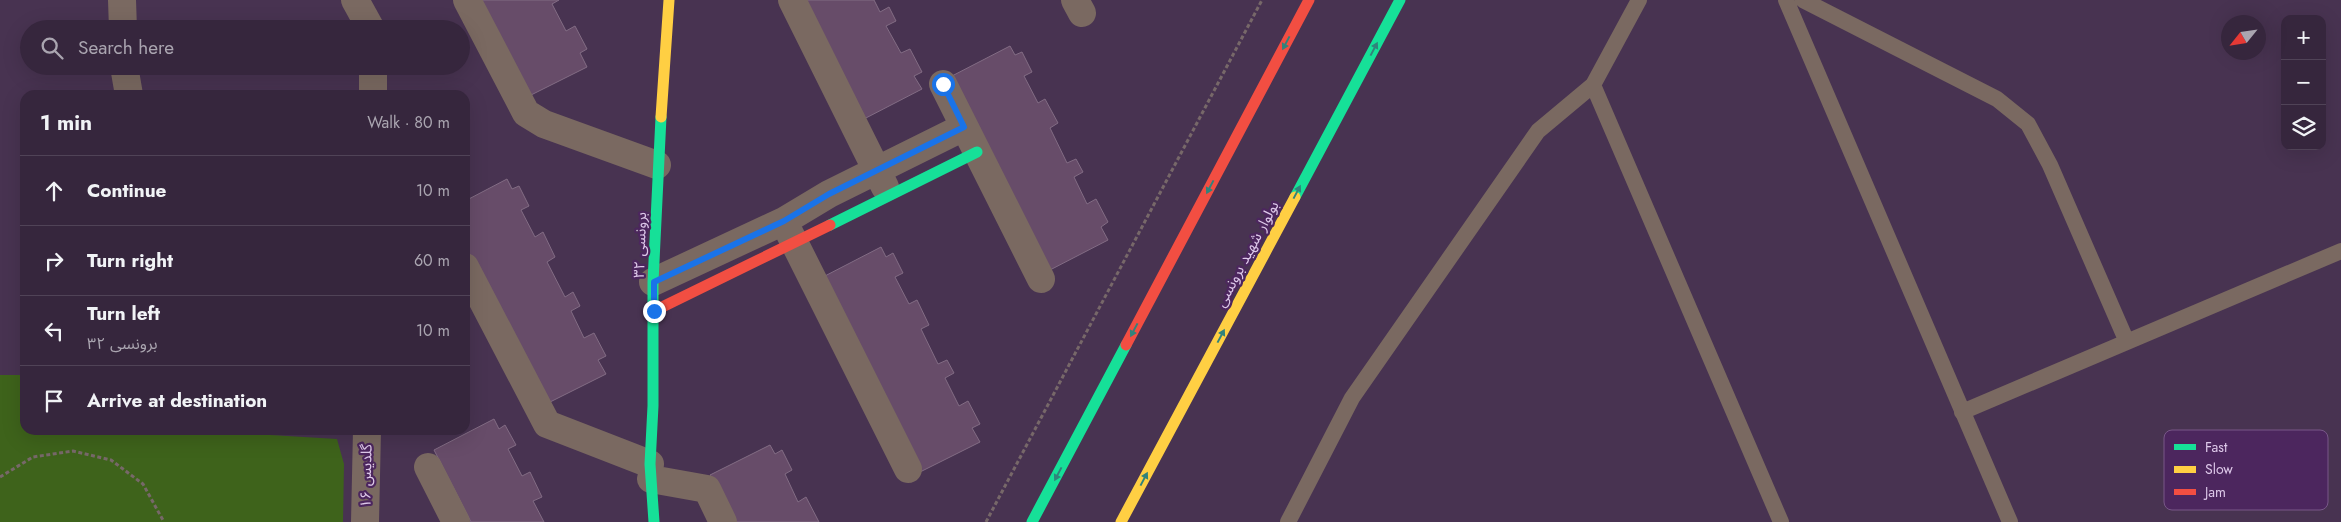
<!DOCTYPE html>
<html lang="en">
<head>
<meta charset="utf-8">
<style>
	:root { --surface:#36263d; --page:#413248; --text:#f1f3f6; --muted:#aaa5b0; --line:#504357 }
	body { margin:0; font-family:Jost,"Noto Sans Arabic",sans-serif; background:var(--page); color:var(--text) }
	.controls { position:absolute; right:15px; top:15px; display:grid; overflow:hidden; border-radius:10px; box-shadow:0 5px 20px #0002 }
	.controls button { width:45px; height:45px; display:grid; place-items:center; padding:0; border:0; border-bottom:1px solid var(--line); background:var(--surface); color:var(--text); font:25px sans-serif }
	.compass { position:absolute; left:2221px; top:15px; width:45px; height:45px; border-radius:50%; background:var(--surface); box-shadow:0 5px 20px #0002; rotate:240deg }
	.stop { position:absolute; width:15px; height:15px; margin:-11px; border:4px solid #1a73e8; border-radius:50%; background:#fff }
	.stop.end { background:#1a73e8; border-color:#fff; box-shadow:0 1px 5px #0008 }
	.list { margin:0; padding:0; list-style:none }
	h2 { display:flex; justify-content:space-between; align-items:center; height:65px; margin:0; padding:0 20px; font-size:21px }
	h2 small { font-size:16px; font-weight:400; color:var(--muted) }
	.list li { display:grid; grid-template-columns:32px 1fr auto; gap:15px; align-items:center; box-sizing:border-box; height:70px; padding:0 20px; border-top:1px solid var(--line) }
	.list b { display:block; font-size:19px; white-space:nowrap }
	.list p { margin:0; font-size:16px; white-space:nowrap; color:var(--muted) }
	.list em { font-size:16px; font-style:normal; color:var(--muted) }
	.icon { flex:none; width:28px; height:28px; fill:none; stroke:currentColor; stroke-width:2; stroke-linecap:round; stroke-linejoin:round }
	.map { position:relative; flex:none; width:2341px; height:522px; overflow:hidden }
	.search { position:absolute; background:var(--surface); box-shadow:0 5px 20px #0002; left:20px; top:20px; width:450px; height:55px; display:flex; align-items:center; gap:12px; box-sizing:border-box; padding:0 18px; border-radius:28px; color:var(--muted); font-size:19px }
	.panel { position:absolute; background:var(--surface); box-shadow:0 5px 20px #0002; left:20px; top:90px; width:450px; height:345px; border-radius:15px }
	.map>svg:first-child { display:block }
	.green { fill:#3e631b }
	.building { fill:#674c69; stroke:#826c84 }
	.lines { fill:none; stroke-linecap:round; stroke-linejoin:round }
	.path { stroke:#776869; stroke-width:3; stroke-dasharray:4 2.5; stroke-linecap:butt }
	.lane { stroke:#7a6961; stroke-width:16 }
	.street { stroke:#7a6961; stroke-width:28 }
	.fast { stroke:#16e098; stroke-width:11 }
	.slow { stroke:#ffcf43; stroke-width:11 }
	.jam { stroke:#f24e42; stroke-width:11 }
	.oneway { fill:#31837b }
	.route { stroke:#1a73e8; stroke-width:6 }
	.labels { text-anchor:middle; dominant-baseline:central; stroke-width:4.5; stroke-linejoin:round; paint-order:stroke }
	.street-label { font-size:15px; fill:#ddc8e9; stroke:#4c265e }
	.key { fill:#4c265e; stroke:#785788; stroke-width:1 }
	.key-label { font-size:14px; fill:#ddc8e9 }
</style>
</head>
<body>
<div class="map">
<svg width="2341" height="522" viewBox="0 0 2341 522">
	<rect width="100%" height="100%" fill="#483351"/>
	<path class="green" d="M0 375H25V430H221V432L337 439 344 464 343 522H0Z"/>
	<path class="building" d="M478 0H559L552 4 566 31 575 26 587 49 580 53 587 67 527 97Z
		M801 0H874L880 12 889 7 896 21 886 26 901 53 910 49 922 72 914 76 922 89 862 120Z
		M1010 46 1015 55 1022 52 1032 72 1024 76 1038 103 1045 99 1058 123 1050 128 1067 163 1076 159 1083 172 1074 177 1087 204 1096 199 1108 222 1101 227 1108 240 1048 271 950 77Z
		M507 179 512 189 519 186 529 206 521 210 535 237 543 232 555 257 547 262 565 297 573 292 580 306 571 311 584 338 594 333 606 356 598 360 606 374 546 404 465 245V201Z
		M881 247 886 257 893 253 903 273 895 277 909 304 917 300 929 325 921 329 938 364 947 360 954 373 945 378 959 406 968 401 980 424 972 428 980 442 920 472 821 278Z
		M494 419 499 429 505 425 516 445 508 449 522 476 530 472 542 497 533 501 544 522H471L434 450Z
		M770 445 775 454 782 450 792 470 785 474 798 502 806 497 819 522H734L710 475Z"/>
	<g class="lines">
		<path class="path" d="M0 477 33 457 73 451 111 460 143 484 164 522
			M986 522 1262 0"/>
		<path class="lane" d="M1639 0 1593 85 1781 522
			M1786 0 2010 522
			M1803 0 1997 99 2028 124 2050 165 2127 342
			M1962 412 2341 251
			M1288 522 1352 398 1538 131 1593 85"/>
		<path class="street" d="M122 0 123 29
			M355 0 371 29
			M467 0 526 113 544 124 657 165
			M792 0 885 187
			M1075 0 1082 13
			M124 66 129 95
			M943 84 1041 279
			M373 95V66
			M784 222 908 469
			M465 267 547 424 650 464
			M653 282 784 221 829 194 964 127
			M428 467 456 522
			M651 479 707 489 723 522
			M365 522 367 430"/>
		<path class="fast" d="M1295 197 1400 0
			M830 225 977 152
			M654 522 650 464 653 406V282L661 117
			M1032 522 1126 345"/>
		<path class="slow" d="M661 117 669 0
			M1121 522 1295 197"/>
		<path class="jam" d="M654 311 830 225
			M1126 345 1309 0"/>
	</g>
	<defs><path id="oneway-solid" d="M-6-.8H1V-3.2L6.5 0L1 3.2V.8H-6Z" transform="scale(1.25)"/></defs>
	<g class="oneway">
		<use href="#oneway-solid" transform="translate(1286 43) rotate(118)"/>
		<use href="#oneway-solid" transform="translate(1374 49) rotate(-62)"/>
		<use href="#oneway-solid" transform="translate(1210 187) rotate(118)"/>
		<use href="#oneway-solid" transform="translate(1297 192) rotate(-62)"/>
		<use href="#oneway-solid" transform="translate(1134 330) rotate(118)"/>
		<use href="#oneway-solid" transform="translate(1221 336) rotate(-62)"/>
		<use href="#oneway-solid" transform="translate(1058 474) rotate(118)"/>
		<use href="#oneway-solid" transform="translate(1144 479) rotate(-62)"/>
	</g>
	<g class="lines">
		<path class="route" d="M654 311V282L784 221 829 194 964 127 943 84"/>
	</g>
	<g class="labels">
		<g class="street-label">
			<text transform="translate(640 245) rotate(-88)">برونسی ۳۲</text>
			<text transform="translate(1247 254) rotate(-62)">بولوار شهید برونسی</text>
			<text transform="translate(366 476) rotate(-89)">گلدیس ۱۶</text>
		</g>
	</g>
	<rect x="2164" y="430" width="164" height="80" rx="8" class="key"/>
	<rect x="2174" y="444" width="22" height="6" fill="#16e098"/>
	<rect x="2174" y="466" width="22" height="7" fill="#ffcf43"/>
	<rect x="2174" y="489" width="22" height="6" fill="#f24e42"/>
	<g class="key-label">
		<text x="2205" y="452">Fast</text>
		<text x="2205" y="474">Slow</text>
		<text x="2205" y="497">Jam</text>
	</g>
</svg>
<div class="controls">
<button>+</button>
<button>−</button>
<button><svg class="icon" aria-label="layers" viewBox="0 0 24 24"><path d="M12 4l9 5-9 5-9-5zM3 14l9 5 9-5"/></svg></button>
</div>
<svg class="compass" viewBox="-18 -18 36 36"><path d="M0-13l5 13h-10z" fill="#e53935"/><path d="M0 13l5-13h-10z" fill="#aaa5b0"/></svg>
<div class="stop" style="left:943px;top:84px"></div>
<div class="stop end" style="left:654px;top:311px"></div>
<div class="search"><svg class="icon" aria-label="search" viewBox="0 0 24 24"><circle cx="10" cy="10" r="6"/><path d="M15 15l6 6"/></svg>Search here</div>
<section class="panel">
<h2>1 min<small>Walk · 80 m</small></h2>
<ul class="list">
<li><svg class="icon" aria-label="ahead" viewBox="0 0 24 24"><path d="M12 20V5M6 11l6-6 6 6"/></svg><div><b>Continue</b></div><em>10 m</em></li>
<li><svg class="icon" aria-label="right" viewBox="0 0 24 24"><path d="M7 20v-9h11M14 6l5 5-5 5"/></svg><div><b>Turn right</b></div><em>60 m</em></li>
<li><svg class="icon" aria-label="left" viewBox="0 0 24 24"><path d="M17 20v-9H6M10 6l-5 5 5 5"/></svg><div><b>Turn left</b><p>برونسی ۳۲</p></div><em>10 m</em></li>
<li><svg class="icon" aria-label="arrive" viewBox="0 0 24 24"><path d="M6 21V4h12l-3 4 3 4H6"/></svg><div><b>Arrive at destination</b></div></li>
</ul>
</section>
</div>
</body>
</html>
